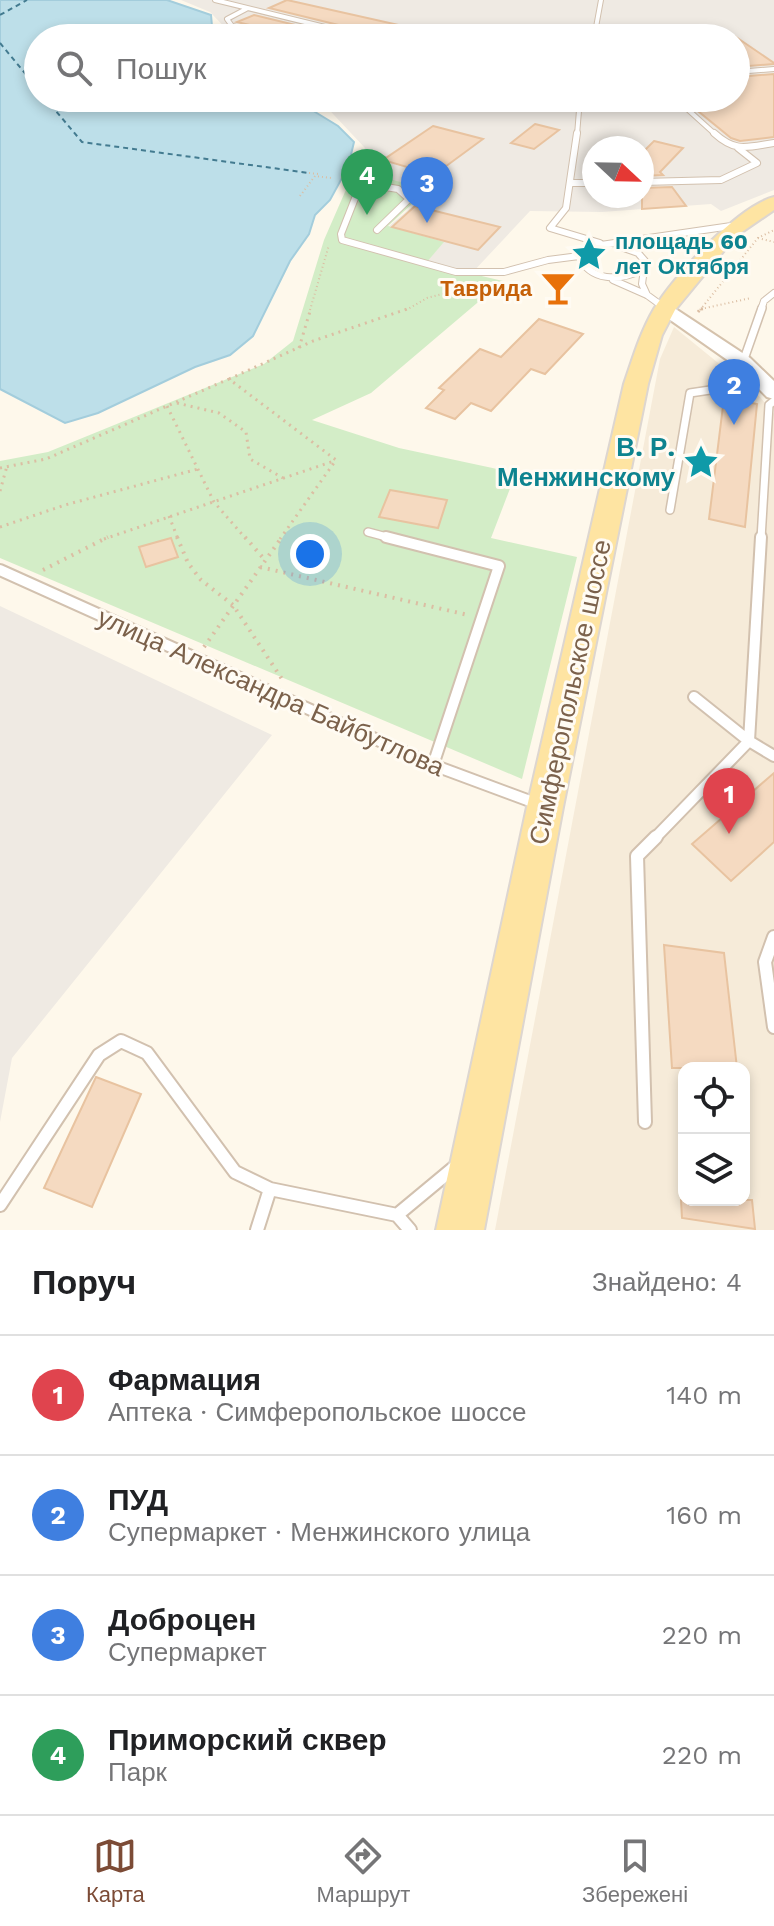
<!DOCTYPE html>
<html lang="uk">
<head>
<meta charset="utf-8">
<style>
	:root { --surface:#fff; --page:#f6f6f6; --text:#202124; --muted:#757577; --line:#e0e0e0; --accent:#7c4b36 }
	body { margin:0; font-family:"Work Sans",sans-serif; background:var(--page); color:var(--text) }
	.controls { position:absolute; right:24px; bottom:24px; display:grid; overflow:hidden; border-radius:16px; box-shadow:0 4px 12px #0003 }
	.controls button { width:72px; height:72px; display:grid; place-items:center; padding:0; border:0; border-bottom:2px solid var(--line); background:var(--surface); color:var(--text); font:40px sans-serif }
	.compass { position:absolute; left:582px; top:136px; width:72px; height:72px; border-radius:50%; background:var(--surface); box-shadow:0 4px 12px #0003; rotate:112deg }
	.you { position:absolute; left:310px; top:554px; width:28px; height:28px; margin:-20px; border:6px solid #fff; border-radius:50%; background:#1a73e8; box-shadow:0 0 0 12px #1a73e833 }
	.badge { display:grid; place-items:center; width:52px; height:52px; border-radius:50%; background:var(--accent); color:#fff; font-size:26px; font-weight:700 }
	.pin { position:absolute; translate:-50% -66px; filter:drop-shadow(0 2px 4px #0008) }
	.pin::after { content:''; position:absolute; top:42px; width:28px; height:24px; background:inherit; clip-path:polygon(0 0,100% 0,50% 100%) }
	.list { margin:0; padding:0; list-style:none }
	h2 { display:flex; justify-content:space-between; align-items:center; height:104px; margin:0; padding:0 32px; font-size:34px }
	h2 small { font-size:26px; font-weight:400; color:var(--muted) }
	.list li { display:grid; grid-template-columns:52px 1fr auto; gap:24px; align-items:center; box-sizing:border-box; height:120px; padding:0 32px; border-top:2px solid var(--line) }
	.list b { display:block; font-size:30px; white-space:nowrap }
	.list p { margin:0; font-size:26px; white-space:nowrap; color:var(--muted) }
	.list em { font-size:26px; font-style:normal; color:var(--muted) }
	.icon { flex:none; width:44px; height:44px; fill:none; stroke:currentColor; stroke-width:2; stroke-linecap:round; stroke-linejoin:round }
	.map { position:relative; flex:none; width:774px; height:1230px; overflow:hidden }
	.search { position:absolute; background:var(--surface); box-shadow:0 4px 12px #0003; left:24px; right:24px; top:24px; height:88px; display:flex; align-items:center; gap:20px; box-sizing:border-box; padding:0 28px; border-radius:44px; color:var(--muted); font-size:30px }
	.sheet { height:584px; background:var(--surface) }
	nav { display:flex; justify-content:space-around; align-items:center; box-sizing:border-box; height:112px; border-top:2px solid var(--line); background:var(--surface); font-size:22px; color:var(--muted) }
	nav a { display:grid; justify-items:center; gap:4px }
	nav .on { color:var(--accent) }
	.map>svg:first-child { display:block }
	.residential { fill:#f6ebd9; fill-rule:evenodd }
	.industrial { fill:#efeae3; fill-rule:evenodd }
	.green { fill:#d3edc7 }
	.water { fill:#bddfe9; stroke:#a3cddc; stroke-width:2 }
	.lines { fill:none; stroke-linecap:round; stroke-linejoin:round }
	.ferry { stroke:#437b90; stroke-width:2; stroke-dasharray:5 4; stroke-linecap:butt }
	.building { fill:#f5dac1; stroke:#e8c3a0; stroke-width:2 }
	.lane-far4-casing { stroke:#d2c1af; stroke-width:6 }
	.lane-far3-casing { stroke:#d2c1af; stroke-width:8 }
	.lane-far2-casing { stroke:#d2c1af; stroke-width:10 }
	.lane-far1-casing { stroke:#d2c1af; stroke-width:14 }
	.lane-casing { stroke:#d2c1af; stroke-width:16 }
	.secondary-casing { stroke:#d5c2ac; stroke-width:4 }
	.primary-casing { stroke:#ddd6d0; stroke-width:4 }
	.path-far2 { stroke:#dbbea3; stroke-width:2; stroke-dasharray:1 3; stroke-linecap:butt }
	.path-far1 { stroke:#dbbea3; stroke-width:3; stroke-dasharray:2 5; stroke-linecap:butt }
	.path { stroke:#dbbea3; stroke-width:4; stroke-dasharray:2 6; stroke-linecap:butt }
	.lane-far4 { stroke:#fff; stroke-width:4 }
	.lane-far3 { stroke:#fff; stroke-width:6 }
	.lane-far2 { stroke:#fff; stroke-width:7 }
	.lane-far1 { stroke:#fff; stroke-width:10 }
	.lane { stroke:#fff; stroke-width:12 }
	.secondary { fill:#fff; fill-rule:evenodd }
	.primary { fill:#fee4a2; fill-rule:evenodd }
	.labels { text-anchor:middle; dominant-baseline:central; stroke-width:6; stroke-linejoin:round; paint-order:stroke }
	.far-culture-label { font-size:22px; font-weight:bold; fill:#0d838f; stroke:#fffbf3; text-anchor:start }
	.far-food-label { font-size:22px; font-weight:bold; fill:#c56008; stroke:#fffbf3; text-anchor:end }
	.culture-label { font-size:26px; font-weight:bold; fill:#0d838f; stroke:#fffbf3; text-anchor:end }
	.street-label { font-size:26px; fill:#7b614b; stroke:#fffbf3 }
</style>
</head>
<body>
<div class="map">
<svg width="774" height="1230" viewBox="0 0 774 1230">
	<rect width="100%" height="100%" fill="#fef8eb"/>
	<path class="residential" d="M674 327 760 397 774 414V1230H495L660 359ZM684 1068H744V1200H684Z"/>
	<path class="industrial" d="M181 0H774V190L721 211 711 204 602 212 530 211 472 273 425 263 443 243 388 227 431 191 355 169 365 148 318 98H736V38H235L210 12ZM594 148H642V196H594Z
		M0 606 272 735 12 1058 0 1122Z"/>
	<path class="green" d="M355 169 432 191 417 204 413 203 388 226 444 242 426 263 503 281 371 393 312 420 399 448 516 473 491 538 577 557 522 779 0 558V461L48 452 264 364 293 341 324 240Z"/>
	<path class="water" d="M0 0H167L211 15 212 26 224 38H38V98H275L281 106 302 104 338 126 354 142 348 167 330 200 315 215 309 234 290 261 253 336 230 355 195 367 98 413 65 423 0 389Z"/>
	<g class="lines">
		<path class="ferry" d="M0 15 27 0
			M0 43 38 89
			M45 98 82 142 309 173"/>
	</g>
	<path class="building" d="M287 0 421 30 420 38H375L371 33 269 8Z
		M254 15 349 38H289L282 33 237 22Z
		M736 37 774 63V64L736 67Z
		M774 74V137L740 141 731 138 682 98H736V77Z
		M535 124 559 130 534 149 511 143Z
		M433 126 483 139 434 175 383 160Z
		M654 141 683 148 660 172 663 175 642 176V148L644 151Z
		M672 187 686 206 642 209V188Z
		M415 206 500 227 478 250 392 227Z
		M539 319 583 334 545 374 531 369 491 411 471 403 455 419 426 408 444 390 439 388 480 349 501 357Z
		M724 398 757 404 745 527 709 519Z
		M390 490 447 500 438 528 379 517Z
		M171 538 178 557 146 567 139 547Z
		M774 773V842L731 881 692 844Z
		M664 945 724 953 737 1068H672Z
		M96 1077 141 1094 92 1207 44 1188Z
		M681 1200H752L755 1229 682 1218Z"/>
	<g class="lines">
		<g class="lane-far4-casing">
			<path id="lane-far4" d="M215 0 370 38
				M246 9 227 19 232 26 281 38
				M594 38 601 0
				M736 72 774 69
				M523 98 579 108
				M675 98 716 135
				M577 135 580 98"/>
		</g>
		<g class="lane-far3-casing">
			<path id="lane-far3" d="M577 133 566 208 550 228 600 243
				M714 133C736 153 747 147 774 143
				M345 177 361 183 341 234 342 240 456 272H504L548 260 579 256 594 246 738 225
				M642 182 721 180 757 163 738 148
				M361 183 398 189 409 199 377 230
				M571 183H594
				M618 246 638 253 645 261 642 284 647 295
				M579 256C590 282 620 281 642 270
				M613 280 647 295 665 308
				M761 310 764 301 774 293"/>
		</g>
		<g class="lane-far2-casing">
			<path id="lane-far2" d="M743 362 762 308
				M670 510 690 393 764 382
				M368 532 394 539
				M761 539 769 405 774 401"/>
		</g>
		<g class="lane-far1-casing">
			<path id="lane-far1" d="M386 537 499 566 433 765
				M0 570 433 765 538 804
				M694 697 749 741 774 756
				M654 839 749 741 761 537"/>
		</g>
		<g class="lane-casing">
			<path id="lane" d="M774 937 765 962 774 1027
				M645 1122 637 856 656 837
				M0 1205 99 1055 121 1041 147 1053 235 1172 270 1189 397 1215 456 1166
				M397 1215 410 1230
				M257 1230 270 1189"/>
		</g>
		<g class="secondary-casing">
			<path id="secondary" d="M665 302 750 358 774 381V399L767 397 736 366 659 312 656 308 659 304Z"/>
		</g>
		<g class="primary-casing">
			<path id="primary" d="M774 197V210L736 236 675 310 662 335 648 384 563 807 484 1230H436L527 807 624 384C633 358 640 333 654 309 673 277 738 206 774 197Z"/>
		</g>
		<path class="path-far2" d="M309 173 319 174
			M300 196 315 176 331 178
			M758 238 774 242
			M701 309 751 298
			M310 310 329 245
			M406 310 427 298 465 288
			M700 310 758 238 774 230"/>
		<path class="path-far1" d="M701 309 707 308
			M698 312 701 308
			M299 348 311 308
			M229 379 313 341 410 308
			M177 403 219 413 246 432 250 459 283 478
			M167 406 214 502 246 539
			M0 468 46 459 229 379 336 460 280 539
			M0 491 7 466
			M169 516 178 539
			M0 527 65 505 198 469
			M104 539 334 461"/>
		<path class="path" d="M177 537 188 563 201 580 233 605 282 679
			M245 537 265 560
			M260 567 468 615
			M43 570 108 537
			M204 647 282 537"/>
		<use href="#lane-far4" class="lane-far4"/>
		<use href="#lane-far3" class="lane-far3"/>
		<use href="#lane-far2" class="lane-far2"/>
		<use href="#lane-far1" class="lane-far1"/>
		<use href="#lane" class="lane"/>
		<use href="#secondary" class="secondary"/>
		<use href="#primary" class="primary"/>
	</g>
	<defs>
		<g id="sight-bare" transform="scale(2.76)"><path d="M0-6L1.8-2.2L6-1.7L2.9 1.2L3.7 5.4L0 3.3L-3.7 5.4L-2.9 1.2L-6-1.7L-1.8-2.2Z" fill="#0f9aa8" stroke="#fffbf3" stroke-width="2.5" paint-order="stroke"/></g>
		<g id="bar-bare" transform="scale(2.76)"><path d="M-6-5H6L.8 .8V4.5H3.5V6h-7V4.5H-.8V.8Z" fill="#e8710a" stroke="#fffbf3" stroke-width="2.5" paint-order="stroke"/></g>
	</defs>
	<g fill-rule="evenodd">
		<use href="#sight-bare" x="589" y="254"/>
		<use href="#bar-bare" x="558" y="288"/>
		<use href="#sight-bare" x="701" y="462"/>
	</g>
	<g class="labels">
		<g class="far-culture-label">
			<text x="615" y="241">площадь 60<tspan x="615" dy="25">лет Октября</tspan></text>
		</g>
		<g class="far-food-label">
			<text x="532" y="288">Таврида</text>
		</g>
		<g class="culture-label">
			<text x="675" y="447">В. Р.<tspan x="675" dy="30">Менжинскому</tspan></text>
		</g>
		<g class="street-label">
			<text transform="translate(271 692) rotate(24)">улица Александра Байбутлова</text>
			<text transform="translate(570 692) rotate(-78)">Симферопольское шоссе</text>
		</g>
	</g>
</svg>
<div class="controls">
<button><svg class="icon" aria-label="locate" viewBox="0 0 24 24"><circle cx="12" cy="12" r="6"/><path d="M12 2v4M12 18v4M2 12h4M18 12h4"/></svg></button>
<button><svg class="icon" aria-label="layers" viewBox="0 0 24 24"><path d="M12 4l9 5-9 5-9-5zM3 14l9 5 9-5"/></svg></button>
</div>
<svg class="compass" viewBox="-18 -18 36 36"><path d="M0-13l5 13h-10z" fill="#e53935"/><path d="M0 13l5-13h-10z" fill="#757577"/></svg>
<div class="you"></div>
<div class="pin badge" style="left:729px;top:834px;background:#e0444e">1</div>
<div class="pin badge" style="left:734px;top:425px;background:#3f7fe0">2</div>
<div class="pin badge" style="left:427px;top:223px;background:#3f7fe0">3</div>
<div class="pin badge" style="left:367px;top:215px;background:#2e9e5b">4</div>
<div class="search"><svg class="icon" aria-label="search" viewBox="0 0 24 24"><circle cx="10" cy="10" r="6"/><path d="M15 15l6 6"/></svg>Пошук</div>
</div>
<section class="sheet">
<h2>Поруч<small>Знайдено: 4</small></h2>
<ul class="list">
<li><span class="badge" style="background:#e0444e">1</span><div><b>Фармация</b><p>Аптека · Симферопольское шоссе</p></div><em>140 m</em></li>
<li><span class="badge" style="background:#3f7fe0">2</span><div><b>ПУД</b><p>Супермаркет · Менжинского улица</p></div><em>160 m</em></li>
<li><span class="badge" style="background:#3f7fe0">3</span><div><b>Доброцен</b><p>Супермаркет</p></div><em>220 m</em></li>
<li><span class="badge" style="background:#2e9e5b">4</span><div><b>Приморский сквер</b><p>Парк</p></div><em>220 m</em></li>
</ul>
</section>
<nav>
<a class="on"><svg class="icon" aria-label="map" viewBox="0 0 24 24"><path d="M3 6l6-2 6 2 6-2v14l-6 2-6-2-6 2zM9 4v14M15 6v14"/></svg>Карта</a>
<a><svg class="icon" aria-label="directions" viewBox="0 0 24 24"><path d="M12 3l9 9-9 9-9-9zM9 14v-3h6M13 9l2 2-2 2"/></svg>Маршрут</a>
<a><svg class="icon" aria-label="saved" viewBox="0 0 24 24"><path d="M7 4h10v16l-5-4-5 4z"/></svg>Збережені</a>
</nav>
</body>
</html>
